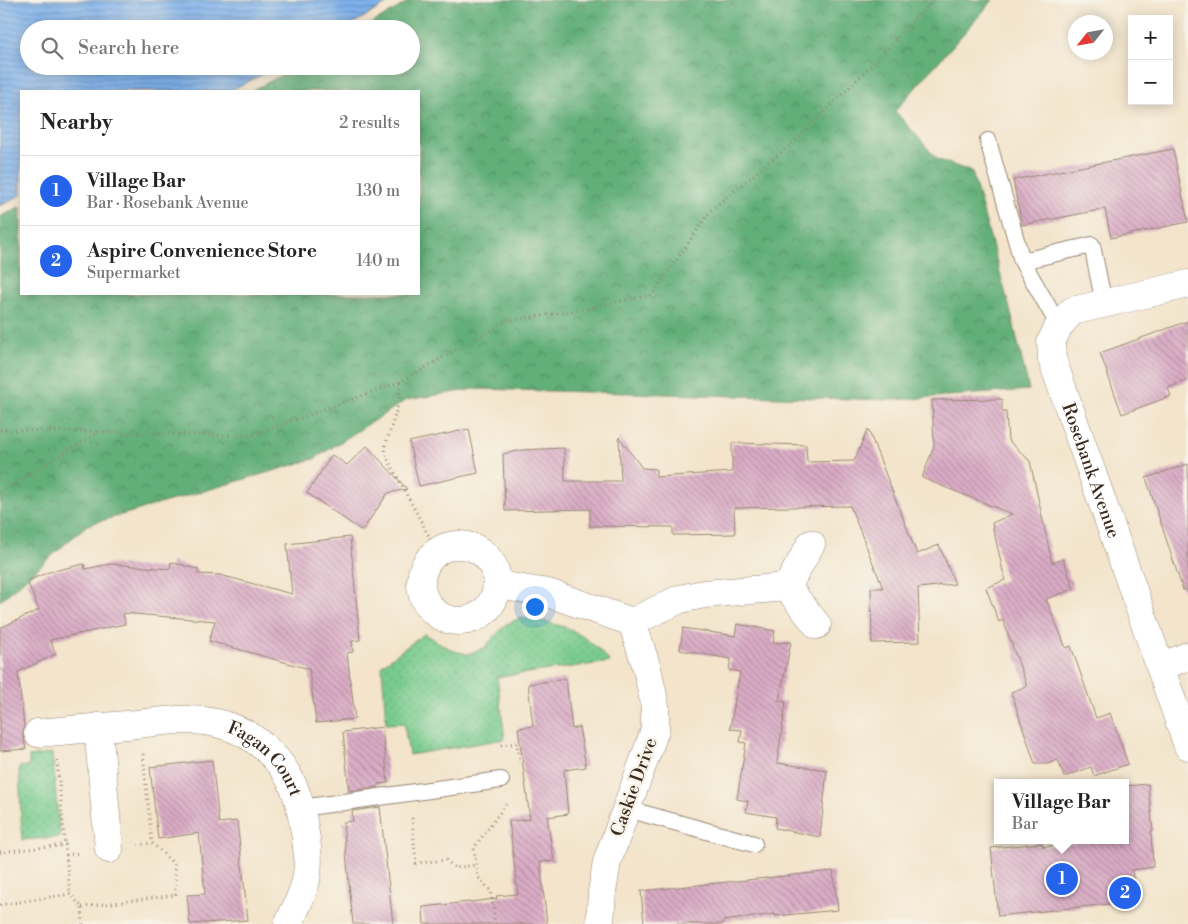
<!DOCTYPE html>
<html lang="en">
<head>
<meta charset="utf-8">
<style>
	:root { --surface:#fff; --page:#f2f2f2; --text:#222; --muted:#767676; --line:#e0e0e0; --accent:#2563eb }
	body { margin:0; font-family:"Libre Bodoni",serif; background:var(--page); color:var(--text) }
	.controls { position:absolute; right:15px; top:15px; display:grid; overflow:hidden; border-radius:0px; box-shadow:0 2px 12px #0003 }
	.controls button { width:45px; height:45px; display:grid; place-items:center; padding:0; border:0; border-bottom:1px solid var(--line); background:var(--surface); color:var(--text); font:25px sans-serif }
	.compass { position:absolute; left:1068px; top:15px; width:45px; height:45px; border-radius:50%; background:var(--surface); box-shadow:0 2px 12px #0003; rotate:239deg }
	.you { position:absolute; left:534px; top:606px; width:18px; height:18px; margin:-12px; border:4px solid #fff; border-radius:50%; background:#1a73e8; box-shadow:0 0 0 8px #1a73e833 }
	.badge { display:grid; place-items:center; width:32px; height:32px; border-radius:50%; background:var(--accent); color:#fff; font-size:16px; font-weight:700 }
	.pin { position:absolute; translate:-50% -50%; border:2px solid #fff; box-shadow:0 1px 5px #0006 }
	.popup { position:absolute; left:994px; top:779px; width:135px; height:65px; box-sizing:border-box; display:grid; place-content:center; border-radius:0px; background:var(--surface); filter:drop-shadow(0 1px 4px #0005); font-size:16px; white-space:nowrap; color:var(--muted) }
	.popup b { font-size:19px; color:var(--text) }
	.popup::after { content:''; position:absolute; left:50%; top:100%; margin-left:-10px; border:10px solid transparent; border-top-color:var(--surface) }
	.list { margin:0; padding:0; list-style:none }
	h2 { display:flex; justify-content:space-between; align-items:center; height:65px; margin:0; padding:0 20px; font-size:21px }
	h2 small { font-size:16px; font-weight:400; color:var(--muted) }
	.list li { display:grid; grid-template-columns:32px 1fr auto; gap:15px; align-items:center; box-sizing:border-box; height:70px; padding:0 20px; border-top:1px solid var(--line) }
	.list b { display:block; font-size:19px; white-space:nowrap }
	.list p { margin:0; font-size:16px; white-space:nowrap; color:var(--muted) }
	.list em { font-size:16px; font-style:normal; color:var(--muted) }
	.icon { flex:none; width:28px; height:28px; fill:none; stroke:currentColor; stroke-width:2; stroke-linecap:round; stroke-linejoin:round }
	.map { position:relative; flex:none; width:1188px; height:924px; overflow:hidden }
	.search { position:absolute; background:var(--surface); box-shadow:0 2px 12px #0003; left:20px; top:20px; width:400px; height:55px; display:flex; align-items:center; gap:12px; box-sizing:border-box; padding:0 18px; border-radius:28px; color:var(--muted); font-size:19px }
	.panel { position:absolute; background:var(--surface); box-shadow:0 2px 12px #0003; left:20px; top:90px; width:400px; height:205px; border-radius:0px }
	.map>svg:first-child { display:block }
	.grass { fill:url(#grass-dots); stroke:#5a7a56 }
	.forest { fill:url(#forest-crowns); stroke:#4e6c4c }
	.water { fill:url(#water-rules); stroke:#5c6e84 }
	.building { fill:url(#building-back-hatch) }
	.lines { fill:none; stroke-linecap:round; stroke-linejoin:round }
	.service-casing { stroke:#978774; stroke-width:18 }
	.minor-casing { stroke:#978774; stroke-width:29 }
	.path { stroke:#978774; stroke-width:3; stroke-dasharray:1 4; stroke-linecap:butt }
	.service { stroke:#fff; stroke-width:16 }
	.minor { stroke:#fff; stroke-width:28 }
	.labels { text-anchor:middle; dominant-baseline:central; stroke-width:5; stroke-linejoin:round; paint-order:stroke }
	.street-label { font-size:18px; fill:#3b2a1e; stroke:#f7f3e8 }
</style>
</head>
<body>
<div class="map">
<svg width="1188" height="924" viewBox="0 0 1188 924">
	<defs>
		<pattern id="grass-dots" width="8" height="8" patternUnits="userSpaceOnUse" patternTransform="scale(1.25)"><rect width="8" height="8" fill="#78cb8e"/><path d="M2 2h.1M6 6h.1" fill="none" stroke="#69ae7a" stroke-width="1.8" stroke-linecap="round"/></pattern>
		<pattern id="forest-crowns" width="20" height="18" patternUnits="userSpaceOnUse" patternTransform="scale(1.25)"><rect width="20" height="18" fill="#62af79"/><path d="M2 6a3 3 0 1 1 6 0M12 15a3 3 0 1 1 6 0" fill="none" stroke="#528f63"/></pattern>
		<pattern id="water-rules" width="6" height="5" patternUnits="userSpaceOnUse" patternTransform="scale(1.25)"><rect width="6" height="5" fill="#7eb1eb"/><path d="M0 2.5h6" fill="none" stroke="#6890be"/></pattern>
		<pattern id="building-back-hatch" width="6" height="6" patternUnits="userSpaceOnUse" patternTransform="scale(1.25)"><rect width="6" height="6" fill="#daacc6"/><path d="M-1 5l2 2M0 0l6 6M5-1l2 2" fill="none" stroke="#b28ca0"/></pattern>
	</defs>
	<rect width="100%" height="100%" fill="#f7f3e8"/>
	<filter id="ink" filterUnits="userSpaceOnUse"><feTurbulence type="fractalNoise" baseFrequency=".02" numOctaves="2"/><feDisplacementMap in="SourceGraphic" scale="10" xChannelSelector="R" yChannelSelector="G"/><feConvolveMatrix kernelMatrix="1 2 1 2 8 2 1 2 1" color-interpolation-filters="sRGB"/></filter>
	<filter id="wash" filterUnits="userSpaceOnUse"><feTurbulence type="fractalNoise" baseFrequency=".0096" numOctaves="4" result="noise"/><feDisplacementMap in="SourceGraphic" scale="20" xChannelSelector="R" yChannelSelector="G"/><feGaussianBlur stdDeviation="1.12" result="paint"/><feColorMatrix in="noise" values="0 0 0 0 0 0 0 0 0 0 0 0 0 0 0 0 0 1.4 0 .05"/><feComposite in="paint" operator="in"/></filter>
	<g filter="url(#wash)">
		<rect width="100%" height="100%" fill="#f3e4cb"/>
		<path class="grass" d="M521 618C562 623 583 630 610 662L497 677 505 739 409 755 404 723 386 724 382 665 424 634 454 651 468 654 484 648 506 624Z
			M52 753 60 837 22 840 19 767 29 766V757Z"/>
		<path class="forest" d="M411 0H993L895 111 937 159 972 172 1010 309 1029 390 893 400 475 389 406 400 314 459 87 525 0 601V217L21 206V294H419V91H251L299 66H411V29H363Z"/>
		<path class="water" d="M0 0H393L344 29H29V66H280L229 91H21V195L0 206Z"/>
		<g id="blocks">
			<path class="building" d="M1173 149 1188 222 1111 238 1105 209 1022 225 1013 180Z
				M1188 321V380L1168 388 1171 396 1122 414 1100 353Z
				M1002 399V412H1006L1008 440 1030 461 1052 563 1063 559 1074 589 1046 599 1066 648 1071 646 1096 718 1110 713 1128 764 1094 776 1091 767 1064 777 1058 760 1047 764H1035L1011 692 1027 686 1003 620 999 622 986 588 1005 580 992 523 1012 514 922 478 934 446 932 400Z
				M469 429 478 473 419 486 409 442Z
				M868 429 917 554 939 545 955 584 918 588 920 642 872 643 871 588H883L850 506 734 508 735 534 673 535V527L590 526V509L505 511 503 454 523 450 564 448 565 481H621L619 437 642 468 656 469V477L732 472V443L806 445 807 462 854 461Z
				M367 446 407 489 388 493 362 531 307 493 332 455 347 465Z
				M1188 464V590H1183L1146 478Z
				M350 537 360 640 352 641 353 652 347 653 355 719 316 723 309 669 209 641 215 621 123 613 125 624 50 640 56 654 18 672 24 726 23 735 26 749 0 751V628L39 610 27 581 49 572 84 564 85 569 110 564 170 569 171 562 198 569V574L220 575 292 594 287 544Z
				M737 624 775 631 773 643 791 642 779 701 786 702 777 763 827 770 820 837 775 828 776 817 746 812 748 801 737 799 746 743 740 742 742 730 730 729 740 672 729 670 731 659 680 650 683 628 735 636Z
				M566 679 572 729 579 727 586 767 564 770 568 814 547 817 554 861 540 862 547 924H424L423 907 497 899 496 896 518 894 509 821 530 819 518 728 533 726 528 684Z
				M382 727 388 783 378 784V787L349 791 343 732Z
				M212 760 219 823 237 821 248 920 190 924 187 895 205 894 199 833 158 839 150 767Z
				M1148 784 1153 831H1151L1153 867 1132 870 1136 901 998 916 991 848 1042 843 1043 847 1103 840H1126V786Z
				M380 807 393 924H353L343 822 353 821 352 811Z
				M833 871 838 910 775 916V914L723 921V924H644L641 891Z"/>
		</g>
	</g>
	<g filter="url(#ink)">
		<use href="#blocks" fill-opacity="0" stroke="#978774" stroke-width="1"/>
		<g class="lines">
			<g class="service-casing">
				<path id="service" d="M988 141 1022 261 1092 245 1104 304
					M1022 261 1059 326
					M301 808 501 780
					M627 809 754 844"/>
			</g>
			<g class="minor-casing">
				<g id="minor">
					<path id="s1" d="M1188 284 1072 311 1059 326 1051 342 1052 359 1188 746"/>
					<path d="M811 544 787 587 817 625"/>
					<circle cx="459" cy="583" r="38"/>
					<path d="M498 585 548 593 632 622 647 668 655 706V730L607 862 602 892 600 924"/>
					<path d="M632 622 680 599 704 594 787 587"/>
					<path d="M1160 667 1188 656"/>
					<path d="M98 727 109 849"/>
					<path id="s2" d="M38 733C71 730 104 727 137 724 163 721 190 717 216 723 259 732 293 768 301 811 306 837 313 868 302 893 298 904 293 914 288 924"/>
				</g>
			</g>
			<path class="path" d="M400 382 399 402 385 447 386 456 438 553
				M0 430 98 432
				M0 492 99 432 250 436 400 382 506 321 567 312 652 295 712 209 794 142 873 64 933 0
				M501 745 517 743 519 762
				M143 754 152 843
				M57 761 65 845
				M412 818 416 863 446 860 455 868 476 865
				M0 852 65 845 70 894
				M66 855 80 853
				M0 905 70 894 82 907 83 924
				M82 907 176 895 174 864 152 843 138 845
				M495 924 491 891 478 877 474 848 506 804"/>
			<use href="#service" class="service"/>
			<use href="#minor" class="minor"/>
		</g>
	</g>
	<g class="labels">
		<g class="street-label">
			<text stroke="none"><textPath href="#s1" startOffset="292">Rosebank Avenue</textPath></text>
			<text stroke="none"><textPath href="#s2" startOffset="242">Fagan Court</textPath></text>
			<text transform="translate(634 787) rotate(-70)">Caskie Drive</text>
		</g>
	</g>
</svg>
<div class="controls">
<button>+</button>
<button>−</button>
</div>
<svg class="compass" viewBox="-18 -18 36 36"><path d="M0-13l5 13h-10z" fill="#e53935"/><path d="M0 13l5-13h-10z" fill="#767676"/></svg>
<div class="you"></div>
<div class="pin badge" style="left:1062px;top:879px">1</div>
<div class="popup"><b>Village Bar</b>Bar</div>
<div class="pin badge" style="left:1125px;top:893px">2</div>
<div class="search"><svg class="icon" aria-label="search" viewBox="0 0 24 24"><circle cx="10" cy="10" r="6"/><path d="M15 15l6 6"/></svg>Search here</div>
<section class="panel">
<h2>Nearby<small>2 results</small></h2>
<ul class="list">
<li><span class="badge">1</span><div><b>Village Bar</b><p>Bar · Rosebank Avenue</p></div><em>130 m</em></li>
<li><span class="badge">2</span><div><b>Aspire Convenience Store</b><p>Supermarket</p></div><em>140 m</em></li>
</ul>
</section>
</div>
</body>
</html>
